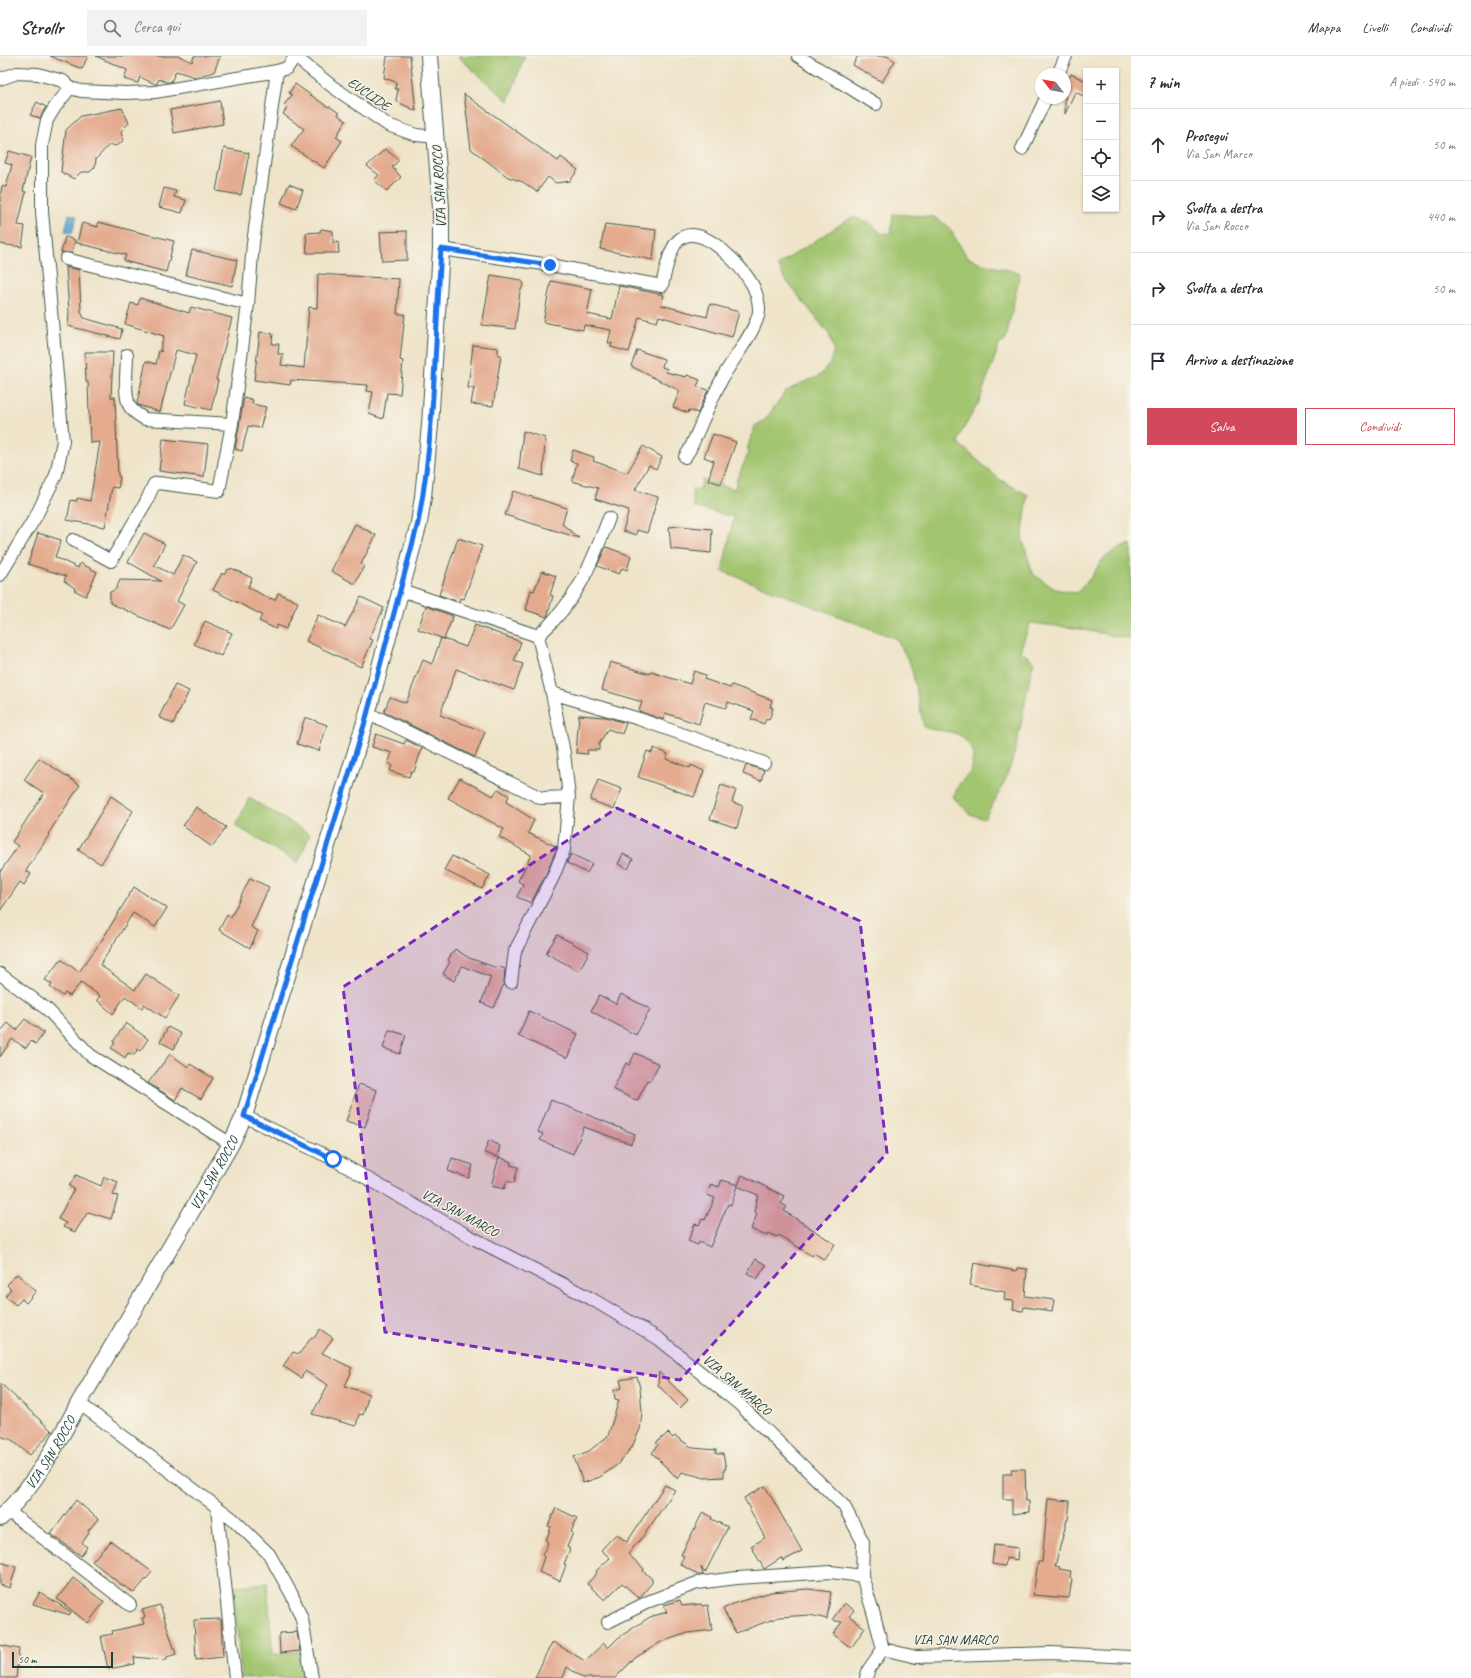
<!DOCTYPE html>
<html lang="it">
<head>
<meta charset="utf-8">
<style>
	:root { --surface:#fff; --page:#f2f2f3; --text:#2b2b33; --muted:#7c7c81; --line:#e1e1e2; --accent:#d1495b }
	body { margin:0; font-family:Caveat,sans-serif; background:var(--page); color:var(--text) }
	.controls { position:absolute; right:12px; top:12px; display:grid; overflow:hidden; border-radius:0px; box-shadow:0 1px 3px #0004 }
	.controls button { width:36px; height:36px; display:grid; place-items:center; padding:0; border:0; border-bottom:1px solid var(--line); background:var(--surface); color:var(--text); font:20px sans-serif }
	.compass { position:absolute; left:1035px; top:12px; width:36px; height:36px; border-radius:50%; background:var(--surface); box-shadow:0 1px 3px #0004; rotate:301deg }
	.scale { position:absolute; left:12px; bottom:10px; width:101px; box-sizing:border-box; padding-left:4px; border:2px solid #1f3d34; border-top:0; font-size:11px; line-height:14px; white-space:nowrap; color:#1f3d34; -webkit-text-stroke:3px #f7f3e8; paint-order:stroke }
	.stop { position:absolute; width:12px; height:12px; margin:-9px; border:3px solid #1a73e8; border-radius:50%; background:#fff }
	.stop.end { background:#1a73e8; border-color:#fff; box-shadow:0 1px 4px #0008 }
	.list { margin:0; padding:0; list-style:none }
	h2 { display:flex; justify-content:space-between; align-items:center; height:52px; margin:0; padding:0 16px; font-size:17px }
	h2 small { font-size:13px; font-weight:400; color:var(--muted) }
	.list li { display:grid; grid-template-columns:26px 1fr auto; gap:12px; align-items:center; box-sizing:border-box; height:72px; padding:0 16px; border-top:1px solid var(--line) }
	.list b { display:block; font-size:15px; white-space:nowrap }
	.list p { margin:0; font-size:13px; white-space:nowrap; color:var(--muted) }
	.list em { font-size:13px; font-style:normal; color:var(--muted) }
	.actions { display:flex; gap:8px; padding:12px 16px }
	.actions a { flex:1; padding:9px 0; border:1px solid var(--accent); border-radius:0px; text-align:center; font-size:14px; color:var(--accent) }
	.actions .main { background:var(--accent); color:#fff }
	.icon { flex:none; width:22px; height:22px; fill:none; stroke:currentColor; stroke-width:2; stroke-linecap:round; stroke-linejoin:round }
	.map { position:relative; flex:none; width:1131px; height:1622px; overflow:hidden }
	header { display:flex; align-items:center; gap:24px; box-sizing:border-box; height:56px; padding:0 20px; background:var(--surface); border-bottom:1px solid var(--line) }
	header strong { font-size:19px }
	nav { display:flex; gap:22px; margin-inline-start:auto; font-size:14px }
	.search { width:280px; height:36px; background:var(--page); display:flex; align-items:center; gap:10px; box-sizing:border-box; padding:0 14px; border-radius:0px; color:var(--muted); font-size:15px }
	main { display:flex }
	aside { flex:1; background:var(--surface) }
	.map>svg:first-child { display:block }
	.green { fill:#a2c56f; stroke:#608152 }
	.water { fill:#61a9d8; stroke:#407386 }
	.building { fill:#e4ab8f }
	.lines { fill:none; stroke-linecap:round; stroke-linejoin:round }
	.minor-casing { stroke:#3e564a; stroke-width:14 }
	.tertiary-casing { stroke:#3e564a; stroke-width:18 }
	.minor { stroke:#fff; stroke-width:12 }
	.tertiary { stroke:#fff; stroke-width:16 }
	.route { stroke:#1a73e8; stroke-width:5 }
	.marked { fill:#7b2cbf; fill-opacity:0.2; stroke:#7b2cbf; stroke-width:3; stroke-dasharray:8 5; stroke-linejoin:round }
	.labels { text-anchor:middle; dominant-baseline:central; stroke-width:3; stroke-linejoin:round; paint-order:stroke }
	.street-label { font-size:14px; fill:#1f3d34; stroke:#f7f3e8 }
</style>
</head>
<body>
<header>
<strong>Strollr</strong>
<div class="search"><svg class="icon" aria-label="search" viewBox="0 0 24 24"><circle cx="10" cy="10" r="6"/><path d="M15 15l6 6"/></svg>Cerca qui</div>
<nav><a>Mappa</a><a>Livelli</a><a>Condividi</a></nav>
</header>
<main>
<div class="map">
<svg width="1131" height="1622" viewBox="0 0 1131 1622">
	<rect width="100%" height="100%" fill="#f7f3e8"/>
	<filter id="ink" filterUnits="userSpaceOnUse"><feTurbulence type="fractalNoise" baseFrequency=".025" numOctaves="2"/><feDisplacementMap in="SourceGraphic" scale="8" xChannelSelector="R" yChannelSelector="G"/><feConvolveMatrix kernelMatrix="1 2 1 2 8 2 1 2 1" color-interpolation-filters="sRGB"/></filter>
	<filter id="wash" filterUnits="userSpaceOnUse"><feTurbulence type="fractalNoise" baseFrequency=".012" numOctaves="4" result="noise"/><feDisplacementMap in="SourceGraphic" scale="16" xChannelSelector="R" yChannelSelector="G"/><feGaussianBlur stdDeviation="0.9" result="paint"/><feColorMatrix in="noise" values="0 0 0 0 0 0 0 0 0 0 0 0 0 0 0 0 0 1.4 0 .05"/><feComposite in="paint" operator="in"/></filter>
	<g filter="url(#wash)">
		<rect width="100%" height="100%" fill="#efe4c9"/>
		<path class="green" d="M458 0H525L508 45 464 6Z
			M893 158 934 161 948 170 967 201 983 208 1020 217 1006 283 999 289 979 346 961 377 958 387 999 423 1028 439 1022 482 1033 518 1055 533 1077 537 1092 520 1101 505 1115 494 1131 488V583L1074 572 1030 567 1020 595 1034 605C1024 640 1022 677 1010 711 1004 730 994 746 984 763L970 758 953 741 960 727 970 716 974 697C971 693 969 688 965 684 956 672 936 677 924 671L911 610 897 583 722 515 734 461 694 451 692 433 700 434 702 424 735 433 737 423 750 394 747 393 755 370 765 364 785 336 801 327 818 321 830 308 834 293 829 278 784 222 778 209 852 161 869 166 882 178 891 177Z
			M249 742 310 778 298 807 236 770Z
			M267 1527 273 1598 305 1595 307 1622H241L234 1530Z"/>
		<path class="water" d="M69 158 77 160 72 177 65 175Z"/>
		<g id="blocks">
			<path class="building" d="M50 0H88L82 13Z
				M96 0H179L192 6 194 0H220L214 16 195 21 176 15 171 26H166L159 23 157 28H155L140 21 138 27 124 23 127 14Z
				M387 0H410L416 55 396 45 398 33H395L396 26 384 22Z
				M858 0H887L895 5 882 26 853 9Z
				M1071 18 1086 25V41L1075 36 1065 58V29Z
				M295 28 328 51 329 50 339 57 338 59 346 65 336 81 342 85 324 112 291 90 304 73 283 58 287 52 284 49 292 39 289 37Z
				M464 38 558 105 561 101 578 114 570 125 556 127 548 121 537 136 523 126 508 121 471 93Z
				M220 45 223 68 174 77 170 54Z
				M37 46 46 51 40 62 30 59Z
				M122 52 129 67 121 75 123 84 121 87 115 90 110 88 96 103 95 111 90 116H81L74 123 61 116 66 74 81 60Z
				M224 92 249 97 241 139 216 135Z
				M385 93 399 104 392 111 401 121 387 135 374 124 379 119 367 110Z
				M9 95 31 101 23 135 26 136 18 169 25 170 22 191 0 188V141L2 130 6 131 12 109 5 107Z
				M289 128 303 134 296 153 281 147Z
				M164 132 176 135 174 141 186 144 182 157 159 151Z
				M98 166 174 185 166 216 124 205 126 199 77 187 82 167 98 171Z
				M605 168 656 174 653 204 600 193Z
				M321 173 333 175V187L338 186 339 197H307L306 177 320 176Z
				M407 175V204L382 205 380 176Z
				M65 181 75 184 72 197H61Z
				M192 194 237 204 232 230 186 219Z
				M66 211 79 214 81 255 84 262 122 273 120 283 68 270 69 256Z
				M318 218 399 223 397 258H405L400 304 403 305 400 338 387 337 383 363 369 358 373 336 367 335 368 329 291 324 290 329 254 324 260 276 273 278 272 288H279L278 298H283L281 309 304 312 309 251 317 252Z
				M491 219 521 224 524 228 520 236 515 273 482 269Z
				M551 225 592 233 587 258 612 263 619 230 664 239 661 249 707 261 710 248 739 256 732 281 659 260 657 266 639 261 629 296 611 291 612 287H608L611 274 584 269 583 274 543 266Z
				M140 242 189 257 191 251 232 262 216 324H218L211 354 185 348 196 299 176 294 160 356 138 349 137 347 146 305 156 308 159 295H162L160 294 164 280 125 268 131 247 138 249Z
				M473 289 498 292V299H501L493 350 471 348 474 332H468Z
				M637 294 664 303 662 311 667 313 666 316 686 321 687 319 700 324 697 330 708 334 698 357 689 354 688 357 673 351 680 335 631 310Z
				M85 296H113L111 341H115L118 420 120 421 118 432 112 431 105 471 67 464 71 444 77 445V442L90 445 100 386 90 387 88 326H86Z
				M244 341 253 344 252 348 266 351 260 372 248 370 242 395 235 393Z
				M523 375 545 382 543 420 519 413Z
				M713 378 736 386 721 428 708 424 714 405 704 401Z
				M163 383 208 388 204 421 159 415Z
				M643 390 662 401 656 413 649 409 635 434 658 441 647 477 637 474 636 479 623 475 629 454 595 443 598 432 572 425 577 407 570 405 573 394 594 401 593 405 627 417Z
				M513 435 567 452 562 468 579 482 505 459Z
				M355 468 376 479 361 508 364 510 355 528 331 515Z
				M679 470 712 473 711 497 671 493 669 471Z
				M38 477 61 484 55 501 78 512 80 507 97 516 86 540 74 534 75 532 64 525 66 520 28 508Z
				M144 477 165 488 154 509 173 519 183 499 197 506 177 545 184 549 170 574 110 547V536L116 533 120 524 161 525 128 506Z
				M458 482 482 490 464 543 460 542 459 546 439 539Z
				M606 491 631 500 627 514 622 512 619 518 597 510Z
				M231 512 252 522 248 531 270 543V542L275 544 278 537 298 546 286 573 277 569 276 573 259 565 262 559 213 534 222 517 224 519 228 513 230 514Z
				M542 515 556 520 550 539 553 540 547 561 526 554 531 534 534 535Z
				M361 541 384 552 369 583 373 584 361 611 306 585 318 559 345 571Z
				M426 550 453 560 444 583 418 573Z
				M205 565 232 577 221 600 194 588Z
				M475 569 521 586 514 605 523 608 514 634 456 613 440 659 485 676 475 701 384 656 390 641 406 647 423 604 432 608 441 582 466 591Z
				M610 606 650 618 651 616 690 628 694 615 705 619 704 623 730 632 732 629 772 644 770 651 773 652 769 664 766 663 764 668 751 663 754 655 728 646 726 652 705 646 699 668 665 657 664 664 639 655 642 646 602 634Z
				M175 629 189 635 173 668 159 661Z
				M579 659 606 661 626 667 622 678 608 673 599 688V694H587L588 698 576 697Z
				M305 661 327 669 319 695 297 688Z
				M376 678 404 688 406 684 422 692 414 716 411 715 409 721 390 715 392 709 388 707 392 697 372 691Z
				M654 692 668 698 666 703 690 712 691 709 704 715 694 741 638 721 647 695 652 697Z
				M39 702 80 729 48 778 49 779 26 815 31 818 24 829 20 826 0 855V816L18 790 12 786 44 737 24 724Z
				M746 709 764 714 761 725 743 718Z
				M460 722 493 740 498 733 509 740 506 746 534 764 528 777 557 791 546 818 531 847 517 841 523 828 518 825 531 799 499 781 504 773 448 742Z
				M598 724 622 733 614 753 590 744Z
				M721 729 736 734 732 746 743 750 737 772 710 763Z
				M111 740 133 755 101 808 78 794Z
				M196 751 226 771 212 791 183 770Z
				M571 798 592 808 587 817 567 807Z
				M623 798 633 803 628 813 618 808Z
				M452 800 490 819 482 833 444 814Z
				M250 822 269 831 251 871 258 875 250 892 219 874 227 859 231 861Z
				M134 831 167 852 155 871 133 857 100 909 135 934 146 918 179 940 165 962 144 948 142 952 125 940 113 958 97 944 100 940 81 926 70 940 65 937 63 940 50 931 52 928 45 924 61 903 79 916 102 884Z
				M557 879 589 896 579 915 546 897Z
				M455 893 469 902 497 912 498 910 505 913 504 927 494 952 481 947 491 921 462 910 454 925 443 918 450 906 448 904Z
				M621 938 650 953 636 979 591 955 599 939 616 948Z
				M529 955 578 978 567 1002 518 980Z
				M25 963 44 977 36 988 31 985 26 992 12 983 0 1001V976L8 967 16 974Z
				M126 967 148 983 140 995 138 993 134 999 128 997 125 1002 111 992 115 987 113 986Z
				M168 971 181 978 174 993 160 986Z
				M389 974 406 979 400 998 383 992Z
				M635 997 659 1008 650 1025 648 1024 637 1045 613 1033 626 1007 629 1009Z
				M170 998 188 1011 190 1008 213 1022 201 1043 182 1032 175 1044 148 1027Z
				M359 1028 377 1034 365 1071 346 1065Z
				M551 1044 635 1078 631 1088 584 1071 573 1098 540 1084 543 1078 538 1076Z
				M489 1084 500 1090 497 1101 484 1097Z
				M499 1101 511 1106 510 1109 518 1111 514 1127 507 1125 504 1133 491 1130Z
				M452 1102 473 1109 469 1122 448 1115Z
				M76 1119 101 1130 104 1121 118 1126 113 1139 118 1140 111 1163 88 1156 75 1176 63 1171 66 1167 58 1163 74 1133 69 1130Z
				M742 1119 784 1140 781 1147 787 1151 784 1155 835 1188 825 1204 814 1197 812 1200 779 1179 777 1181 769 1177 768 1179H764L751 1173 757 1158 754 1156 758 1139 737 1130 731 1149 728 1148 710 1191 699 1186 698 1189 688 1185 695 1168 699 1169 702 1163 705 1164 715 1142 707 1139 711 1128 719 1131 722 1124 738 1129Z
				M756 1203 766 1209 757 1223 747 1217Z
				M974 1207 1016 1215 1017 1212 1027 1213 1025 1240 1054 1244 1052 1255 1024 1251 1023 1255 1013 1254 1014 1245 1004 1244 1005 1236 970 1229Z
				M17 1218 36 1235 26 1247 22 1243 16 1249 5 1240 11 1233 7 1229Z
				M320 1273 333 1282 322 1297 352 1312 350 1315 351 1317 345 1330 369 1338 363 1359 359 1358 356 1370 312 1358 328 1329 305 1315 301 1322 283 1310 293 1296 299 1298 312 1281 314 1282Z
				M659 1316 688 1344 680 1352 658 1329Z
				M637 1321 640 1332 642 1356 640 1373 632 1391 617 1409 600 1421 583 1427 574 1401 589 1395 608 1380 619 1344 615 1343 614 1334 622 1332 620 1324Z
				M0 1327 52 1375 30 1399 12 1384 0 1380Z
				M668 1377 673 1382 675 1380 693 1392 716 1394V1398H723L726 1413H724V1421L705 1422 682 1416 678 1423 652 1397 658 1389 656 1387Z
				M1011 1413H1025L1026 1445H1029V1456L1012 1458V1443H1003V1418H1012Z
				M665 1429 675 1434 644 1479 628 1498 644 1513 643 1515 652 1523V1527L639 1542 622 1527 605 1544 587 1528 597 1517 596 1515 610 1502 601 1494 616 1478 627 1486Z
				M765 1430 802 1495 783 1505 781 1502 764 1513 751 1490 765 1482 744 1442Z
				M1048 1443 1070 1445 1068 1464H1067L1055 1510 1060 1511 1059 1513 1071 1515 1070 1521 1072 1523 1069 1542 1033 1539 1038 1506H1042Z
				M76 1444 98 1463 88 1475 89 1477 82 1487 87 1491 81 1500 51 1478Z
				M556 1452 577 1462 571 1476 573 1477 567 1491 570 1493 564 1508 566 1509 560 1525 539 1516 544 1501 542 1499 548 1487 546 1484 551 1471 548 1470Z
				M703 1456 712 1461 711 1463 728 1471 705 1517 701 1511 703 1519H698L680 1508 684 1500 681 1499Z
				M111 1485 152 1516 134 1537 125 1530 124 1531 92 1505Z
				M994 1489 1018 1492 1017 1504 1006 1502 1005 1510 992 1508Z
				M0 1506 16 1511 10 1532 0 1529Z
				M73 1522 104 1546 88 1567 57 1543Z
				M808 1533 831 1536 827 1563 810 1559 779 1561 736 1577 723 1553 735 1547 771 1536Z
				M40 1536 71 1556 70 1559 33 1548Z
				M680 1544 682 1550 701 1548 702 1550 708 1549 712 1574 688 1577 661 1586 635 1602 615 1622H583L567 1611 563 1622H535L546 1598 553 1586 585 1605 604 1587 608 1592 618 1582 650 1561 667 1556 664 1549Z
				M844 1547 854 1554 849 1560 865 1572 851 1592 833 1578 842 1566 832 1564Z
				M160 1549 176 1598 167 1601 166 1604 134 1601 135 1608 108 1613 101 1580 113 1578 112 1575 144 1568 142 1562 145 1561 142 1554Z
				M221 1563 223 1601 196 1604 194 1564Z
				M297 1576 300 1595 280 1597 279 1577Z
				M0 1589 19 1593 16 1622H0Z"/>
		</g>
	</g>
	<g filter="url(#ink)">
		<use href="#blocks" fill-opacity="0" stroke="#3e564a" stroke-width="1"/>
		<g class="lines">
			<g class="minor-casing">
				<path id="minor" d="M294 0 333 31 388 69 416 79 437 81
					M798 0 876 48
					M1058 18 1066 0
					M0 23 17 17 38 18 63 25 70 32 81 35 126 37 155 36 277 15 287 12 295 1
					M1022 93 1046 42
					M441 193 550 209 662 230C665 217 670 186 683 181 706 170 745 213 754 232 756 237 759 247 759 253 760 269 733 303 724 319 711 343 701 369 690 393L685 401
					M66 203 248 248
					M127 299C127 313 123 339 130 351 134 357 140 360 145 363L232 368
					M73 484 111 505 146 446 154 428 158 427 219 435 232 368 248 248 253 187 277 15
					M0 519 36 460 56 419 63 385 42 156V89L47 64 55 51 70 32
					M401 534 538 580 552 637 564 697 569 741 564 794 553 821 515 895 511 926
					M538 580C578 544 590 511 609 462
					M552 637 639 663 764 707
					M367 659 381 663 541 742 569 741
					M0 918 48 954 90 999 231 1088
					M244 1060 333 1103 467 1179 590 1242 659 1283 738 1347 844 1450 863 1486 862 1520 874 1559 883 1593 916 1601 1051 1597 1131 1601
					M79 1347 233 1463 269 1498 292 1539 302 1563 312 1622
					M217 1452 235 1622
					M8 1455 130 1549
					M608 1566 650 1545 697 1527 737 1522 831 1516 862 1520
					M866 1622 869 1613 883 1593"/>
			</g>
			<g class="tertiary-casing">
				<g id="tertiary">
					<path id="s1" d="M0 1462C35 1430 57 1388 79 1347L231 1088 244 1060 365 666 419 467 423 441 430 369 441 193V152L429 0"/>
				</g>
			</g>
			<use href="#minor" class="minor"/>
			<use href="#tertiary" class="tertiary"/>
		</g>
	</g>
	<g class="lines" filter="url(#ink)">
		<path class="route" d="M333 1103 244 1060 365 666 418 467C435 378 435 284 441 193L550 209"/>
	</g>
	<path class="marked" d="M617 752 860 865 887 1097 680 1324 385 1276 343 931Z"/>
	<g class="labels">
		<g class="street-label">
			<text transform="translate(369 38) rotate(34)">EUCLIDE</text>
			<text transform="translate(439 131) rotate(-93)">VIA SAN ROCCO</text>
			<text stroke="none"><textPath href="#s1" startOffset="407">VIA SAN ROCCO</textPath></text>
			<text transform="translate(460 1157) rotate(29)">VIA SAN MARCO</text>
			<text transform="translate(737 1329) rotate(41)">VIA SAN MARCO</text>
			<text stroke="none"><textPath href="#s1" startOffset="83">VIA SAN ROCCO</textPath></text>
			<text x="955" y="1583">VIA SAN MARCO</text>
		</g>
	</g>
</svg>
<div class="controls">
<button>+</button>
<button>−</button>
<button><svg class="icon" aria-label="locate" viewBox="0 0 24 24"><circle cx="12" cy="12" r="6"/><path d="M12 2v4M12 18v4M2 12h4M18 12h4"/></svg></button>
<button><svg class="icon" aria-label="layers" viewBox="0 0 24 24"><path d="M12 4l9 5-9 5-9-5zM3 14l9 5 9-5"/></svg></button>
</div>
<svg class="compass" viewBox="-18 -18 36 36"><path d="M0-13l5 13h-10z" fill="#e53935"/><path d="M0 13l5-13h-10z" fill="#7c7c81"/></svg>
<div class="scale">50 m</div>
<div class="stop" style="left:333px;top:1103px"></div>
<div class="stop end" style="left:550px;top:209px"></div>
</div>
<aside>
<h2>7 min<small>A piedi · 540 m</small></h2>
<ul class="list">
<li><svg class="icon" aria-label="ahead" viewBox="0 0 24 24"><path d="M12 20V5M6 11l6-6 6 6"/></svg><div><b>Prosegui</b><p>Via San Marco</p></div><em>50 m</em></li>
<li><svg class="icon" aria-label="right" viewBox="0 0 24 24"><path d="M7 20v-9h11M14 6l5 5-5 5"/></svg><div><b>Svolta a destra</b><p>Via San Rocco</p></div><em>440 m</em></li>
<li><svg class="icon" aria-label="right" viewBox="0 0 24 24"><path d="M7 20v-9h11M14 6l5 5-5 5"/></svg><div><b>Svolta a destra</b></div><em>50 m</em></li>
<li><svg class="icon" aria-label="arrive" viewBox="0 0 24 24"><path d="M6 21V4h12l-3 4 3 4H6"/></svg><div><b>Arrivo a destinazione</b></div></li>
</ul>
<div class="actions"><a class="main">Salva</a><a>Condividi</a></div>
</aside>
</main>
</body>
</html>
